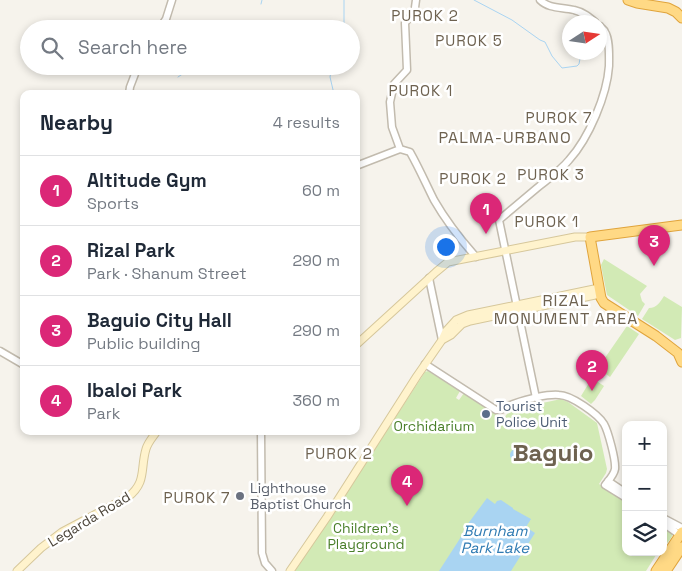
<!DOCTYPE html>
<html lang="en">
<head>
<meta charset="utf-8">
<style>
	:root { --surface:#fff; --page:#f6f6f7; --text:#1f2937; --muted:#747a83; --line:#e0e1e3; --accent:#db2777 }
	body { margin:0; font-family:"Space Grotesk",sans-serif; background:var(--page); color:var(--text) }
	.controls { position:absolute; right:15px; bottom:15px; display:grid; overflow:hidden; border-radius:10px; box-shadow:0 2px 8px #0003 }
	.controls button { width:45px; height:45px; display:grid; place-items:center; padding:0; border:0; border-bottom:1px solid var(--line); background:var(--surface); color:var(--text); font:25px sans-serif }
	.compass { position:absolute; left:562px; top:15px; width:45px; height:45px; border-radius:50%; background:var(--surface); box-shadow:0 2px 8px #0003; rotate:78deg }
	.you { position:absolute; left:445px; top:246px; width:18px; height:18px; margin:-12px; border:4px solid #fff; border-radius:50%; background:#1a73e8; box-shadow:0 0 0 8px #1a73e833 }
	.badge { display:grid; place-items:center; width:32px; height:32px; border-radius:50%; background:var(--accent); color:#fff; font-size:16px; font-weight:700 }
	.pin { position:absolute; translate:-50% -41px; filter:drop-shadow(0 1px 2px #0008) }
	.pin::after { content:''; position:absolute; top:26px; width:18px; height:15px; background:inherit; clip-path:polygon(0 0,100% 0,50% 100%) }
	.list { margin:0; padding:0; list-style:none }
	h2 { display:flex; justify-content:space-between; align-items:center; height:65px; margin:0; padding:0 20px; font-size:21px }
	h2 small { font-size:16px; font-weight:400; color:var(--muted) }
	.list li { display:grid; grid-template-columns:32px 1fr auto; gap:15px; align-items:center; box-sizing:border-box; height:70px; padding:0 20px; border-top:1px solid var(--line) }
	.list b { display:block; font-size:19px; white-space:nowrap }
	.list p { margin:0; font-size:16px; white-space:nowrap; color:var(--muted) }
	.list em { font-size:16px; font-style:normal; color:var(--muted) }
	.icon { flex:none; width:28px; height:28px; fill:none; stroke:currentColor; stroke-width:2; stroke-linecap:round; stroke-linejoin:round }
	.map { position:relative; flex:none; width:682px; height:571px; overflow:hidden }
	.search { position:absolute; background:var(--surface); box-shadow:0 2px 8px #0003; left:20px; top:20px; width:340px; height:55px; display:flex; align-items:center; gap:12px; box-sizing:border-box; padding:0 18px; border-radius:28px; color:var(--muted); font-size:19px }
	.panel { position:absolute; background:var(--surface); box-shadow:0 2px 8px #0003; left:20px; top:90px; width:340px; height:345px; border-radius:10px }
	.map>svg:first-child { display:block }
	.green { fill:#d2eab5 }
	.water { fill:#a9d4f2 }
	.lines { fill:none; stroke-linecap:round; stroke-linejoin:round }
	.stream { stroke:#a9d4f2; stroke-width:1 }
	.tertiary-casing { stroke:#c2bbae; stroke-width:9 }
	.secondary-casing { stroke:#d6c79b; stroke-width:9 }
	.trunk-casing { stroke:#e0a43c; stroke-width:11 }
	.tertiary { stroke:#fff; stroke-width:6 }
	.secondary { stroke:#fff3cd; stroke-width:7 }
	.trunk { stroke:#ffd985; stroke-width:9 }
	.service-dot { fill:#5c6f8a; stroke:#fff; stroke-width:2 }
	.worship-dot { fill:#6b7280; stroke:#fff; stroke-width:2 }
	.labels { text-anchor:middle; dominant-baseline:central; stroke-width:5; stroke-linejoin:round; paint-order:stroke }
	.service-label { font-size:14px; fill:#4e5e75; stroke:#fff; text-anchor:start }
	.park-label { font-size:14px; fill:#4a7f2a; stroke:#fff }
	.worship-label { font-size:14px; fill:#5b616d; stroke:#fff; text-anchor:start }
	.street-label { font-size:14px; fill:#4b4439; stroke:#fff }
	.neighbourhood-label { font-size:15px; letter-spacing:1px; fill:#6e6250; stroke:#fff }
	.water-label { font-size:15px; font-style:italic; fill:#2e7ab2; stroke:#fff }
	.quarter-label { font-size:16px; letter-spacing:1px; fill:#6e6250; stroke:#fff }
	.town-label { font-size:24px; font-weight:bold; fill:#6e6250; stroke:#fff }
</style>
</head>
<body>
<div class="map">
<svg width="682" height="571" viewBox="0 0 682 571">
	<rect width="100%" height="100%" fill="#f6f3ec"/>
	<path class="green" d="M604 259 647 286 640 294 642 301 645 304 638 316 607 295 601 265Z
		M664 296 682 307 681 338 675 340 642 319 649 308C657 308 660 302 664 296Z
		M627 326 639 334 610 377 598 368Z
		M428 371 460 391 456 398 459 400 464 393 504 418 510 410 561 399 568 402 597 423 607 469 606 473 599 484 626 501V552H658L646 571H295L425 372Z
		M592 378 604 386 595 400 591 404 581 396Z
		M663 526 673 533C672 538 668 543 663 546Z"/>
	<path class="water" d="M510 455a6 6 0 1 1 12 0a6 6 0 1 1-12 0Z
		M487 498 495 504 497 501 501 500 513 508V509L531 519 526 527 535 533 511 571H439L459 540 467 525Z"/>
	<g class="lines">
		<path class="stream" d="M474 0 512 20 540 40 545 42 552 56 562 68 577 66 579 64 580 59
			M261 4 262 0
			M344 29V0
			M332 66 330 77 334 94
			M178 77 184 73 190 66"/>
		<g class="tertiary-casing">
			<path id="tertiary" d="M540 0C549 9 562 7 574 10 583 12 589 17 595 22
				M159 29 166 19 172 0
				M129 94 130 87 138 66
				M400 149 392 127 390 102 394 84 407 70 405 23 409 18 414 15 416 0
				M356 166 400 149 410 152C419 168 426 184 434 200 446 221 461 240 476 257
				M429 278 442 340
				M0 351 24 365
				M425 364 496 410C503 411 507 406 513 404 525 400 547 394 559 395 571 395 598 414 604 424 608 431 616 460 615 469 614 475 609 480 605 485L626 498
				M536 398 499 220C512 209 525 198 537 188 548 179 560 171 569 160 589 138 607 95 609 66 609 57 610 39 605 32 604 29 601 28 600 26
				M261 431 262 553 265 563 272 571
				M608 481 626 493
				M663 518 682 528
				M663 523 680 535"/>
		</g>
		<g class="secondary-casing">
			<path id="secondary" d="M442 340 451 335 462 324 470 321 600 294
				M356 345 436 272 448 262 575 237H590
				M17 571 41 548 62 532 128 497C147 482 140 469 146 449 148 442 153 437 157 431
				M290 571 327 517 417 376 442 340 446 331 456 320 468 315 599 288"/>
		</g>
		<g class="trunk-casing">
			<path id="trunk" d="M628 0 637 3 668 8 676 12 682 18
				M682 225 590 237 601 298 604 303 656 336 678 353 682 362
				M656 571 682 532
				M666 571 682 547"/>
		</g>
		<use href="#tertiary" class="tertiary"/>
		<use href="#secondary" class="secondary"/>
		<use href="#trunk" class="trunk"/>
	</g>
	<circle class="service-dot" cx="486" cy="414" r="5"/>
	<circle class="worship-dot" cx="240" cy="496" r="5"/>
	<g class="labels">
		<g class="service-label">
			<text x="496" y="406">Tourist<tspan x="496" dy="16">Police Unit</tspan></text>
		</g>
		<g class="park-label">
			<text x="434" y="426">Orchidarium</text>
			<text x="366" y="528">Children's<tspan x="366" dy="16">Playground</tspan></text>
		</g>
		<g class="worship-label">
			<text x="250" y="488">Lighthouse<tspan x="250" dy="16">Baptist Church</tspan></text>
		</g>
		<g class="street-label">
			<text transform="translate(89 519) rotate(-31)">Legarda Road</text>
		</g>
		<g class="neighbourhood-label">
			<text x="425" y="15">PUROK 2</text>
			<text x="469" y="40">PUROK 5</text>
			<text x="421" y="90">PUROK 1</text>
			<text x="559" y="117">PUROK 7</text>
			<text x="551" y="174">PUROK 3</text>
			<text x="473" y="178">PUROK 2</text>
			<text x="547" y="221">PUROK 1</text>
			<text x="339" y="453">PUROK 2</text>
			<text x="197" y="497">PUROK 7</text>
		</g>
		<g class="water-label">
			<text x="495" y="530">Burnham<tspan x="495" dy="17">Park Lake</tspan></text>
		</g>
		<g class="quarter-label">
			<text x="505" y="137">PALMA-URBANO</text>
			<text x="566" y="300">RIZAL<tspan x="566" dy="18">MONUMENT AREA</tspan></text>
		</g>
		<g class="town-label">
			<text x="553" y="452">Baguio</text>
		</g>
	</g>
</svg>
<div class="controls">
<button>+</button>
<button>−</button>
<button><svg class="icon" aria-label="layers" viewBox="0 0 24 24"><path d="M12 4l9 5-9 5-9-5zM3 14l9 5 9-5"/></svg></button>
</div>
<svg class="compass" viewBox="-18 -18 36 36"><path d="M0-13l5 13h-10z" fill="#e53935"/><path d="M0 13l5-13h-10z" fill="#747a83"/></svg>
<div class="you"></div>
<div class="pin badge" style="left:486px;top:234px">1</div>
<div class="pin badge" style="left:592px;top:391px">2</div>
<div class="pin badge" style="left:654px;top:266px">3</div>
<div class="pin badge" style="left:407px;top:506px">4</div>
<div class="search"><svg class="icon" aria-label="search" viewBox="0 0 24 24"><circle cx="10" cy="10" r="6"/><path d="M15 15l6 6"/></svg>Search here</div>
<section class="panel">
<h2>Nearby<small>4 results</small></h2>
<ul class="list">
<li><span class="badge">1</span><div><b>Altitude Gym</b><p>Sports</p></div><em>60 m</em></li>
<li><span class="badge">2</span><div><b>Rizal Park</b><p>Park · Shanum Street</p></div><em>290 m</em></li>
<li><span class="badge">3</span><div><b>Baguio City Hall</b><p>Public building</p></div><em>290 m</em></li>
<li><span class="badge">4</span><div><b>Ibaloi Park</b><p>Park</p></div><em>360 m</em></li>
</ul>
</section>
</div>
</body>
</html>
